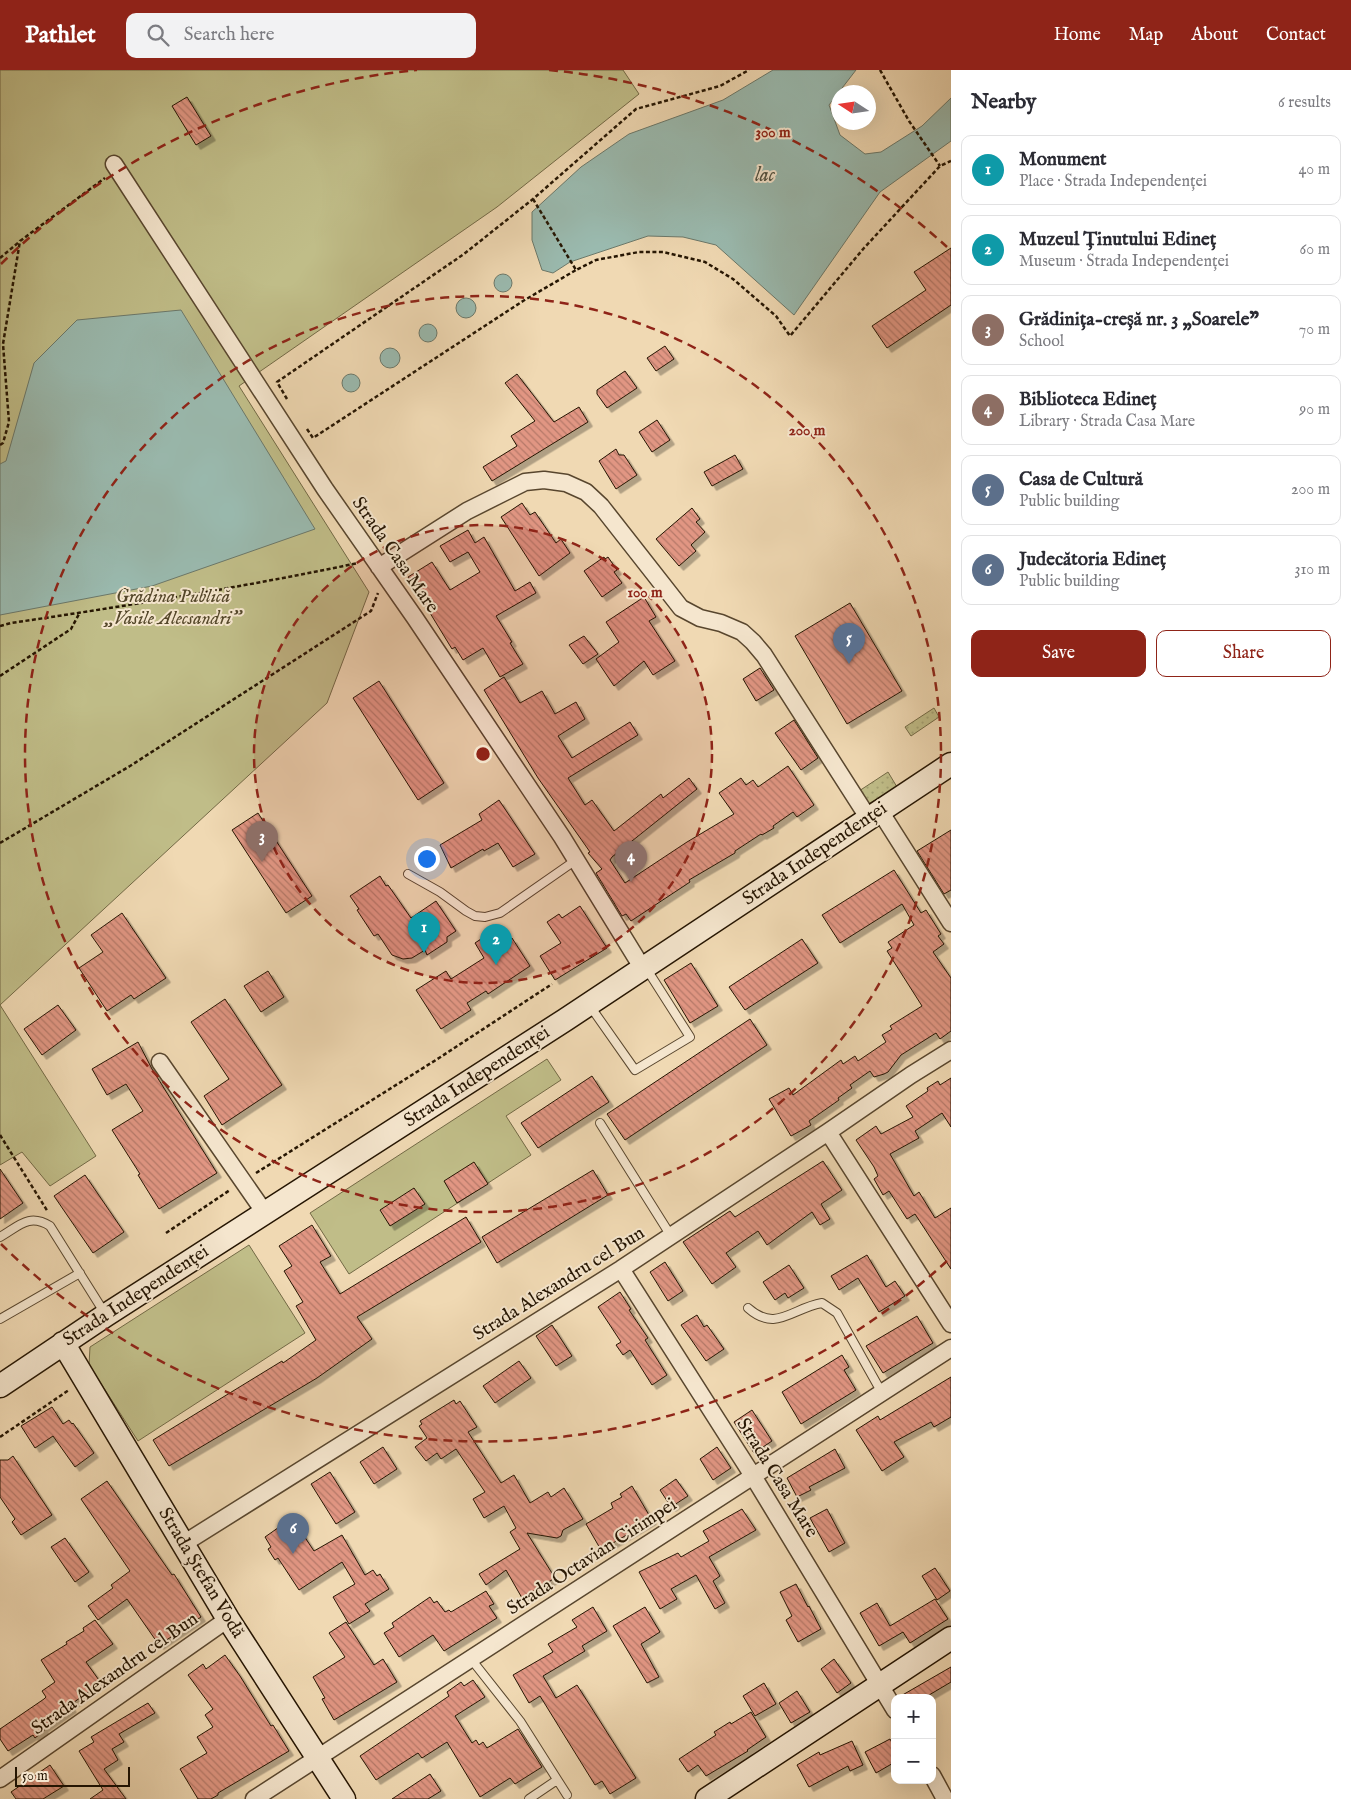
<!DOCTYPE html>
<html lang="en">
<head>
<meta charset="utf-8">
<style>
	:root { --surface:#fff; --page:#f2f2f3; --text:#2b2b33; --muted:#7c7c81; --line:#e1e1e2; --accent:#8f2418 }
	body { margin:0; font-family:"IM FELL English",serif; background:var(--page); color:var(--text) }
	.controls { position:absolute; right:15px; bottom:15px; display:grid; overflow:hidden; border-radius:10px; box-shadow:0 5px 20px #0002 }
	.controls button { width:45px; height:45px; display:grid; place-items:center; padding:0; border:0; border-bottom:1px solid var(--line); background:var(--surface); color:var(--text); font:25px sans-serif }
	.compass { position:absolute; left:831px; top:15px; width:45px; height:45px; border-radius:50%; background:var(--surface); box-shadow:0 5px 20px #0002; rotate:282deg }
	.scale { position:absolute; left:15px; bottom:12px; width:115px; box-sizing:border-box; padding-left:5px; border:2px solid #251502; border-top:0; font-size:14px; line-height:18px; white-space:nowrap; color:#251502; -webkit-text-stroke:4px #f5e6ce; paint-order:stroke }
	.you { position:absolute; left:426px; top:788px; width:18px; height:18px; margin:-12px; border:4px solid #fff; border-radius:50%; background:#1a73e8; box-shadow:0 0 0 8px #1a73e833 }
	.badge { display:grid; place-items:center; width:32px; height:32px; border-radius:50%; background:var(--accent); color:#fff; font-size:16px; font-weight:700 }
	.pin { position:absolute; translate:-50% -41px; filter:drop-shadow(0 1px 2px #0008) }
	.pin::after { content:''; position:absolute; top:26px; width:18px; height:15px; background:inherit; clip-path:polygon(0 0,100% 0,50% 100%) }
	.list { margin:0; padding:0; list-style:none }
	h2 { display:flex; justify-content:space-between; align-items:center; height:65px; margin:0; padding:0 20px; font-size:21px }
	h2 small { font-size:16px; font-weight:400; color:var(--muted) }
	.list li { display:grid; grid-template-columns:32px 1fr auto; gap:15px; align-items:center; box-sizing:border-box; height:70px; margin:0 10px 10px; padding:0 10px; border:1px solid var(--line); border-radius:10px }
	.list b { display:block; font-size:19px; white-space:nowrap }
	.list p { margin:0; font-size:16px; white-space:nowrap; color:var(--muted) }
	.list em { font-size:16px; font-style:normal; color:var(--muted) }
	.actions { display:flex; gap:10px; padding:15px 20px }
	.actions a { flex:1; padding:11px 0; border:1px solid var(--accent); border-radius:10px; text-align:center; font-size:18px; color:var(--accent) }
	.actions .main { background:var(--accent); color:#fff }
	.icon { flex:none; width:28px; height:28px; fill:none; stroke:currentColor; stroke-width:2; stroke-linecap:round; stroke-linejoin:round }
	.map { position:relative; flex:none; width:951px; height:1729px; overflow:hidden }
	header { display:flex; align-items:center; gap:30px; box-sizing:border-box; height:70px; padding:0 25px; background:var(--accent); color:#fff }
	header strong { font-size:24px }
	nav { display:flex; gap:28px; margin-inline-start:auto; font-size:18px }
	.search { width:350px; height:45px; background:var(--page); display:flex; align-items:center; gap:12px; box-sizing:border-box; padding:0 18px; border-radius:10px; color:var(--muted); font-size:19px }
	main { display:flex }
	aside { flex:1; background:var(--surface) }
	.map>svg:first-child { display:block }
	.grass { fill:url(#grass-dots); stroke:#726945 }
	.park { fill:#c0bd88; stroke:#726945 }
	.water { fill:#9abaaf; stroke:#6b786a }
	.building { fill:url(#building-back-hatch); stroke:#251502; filter:url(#shadow) }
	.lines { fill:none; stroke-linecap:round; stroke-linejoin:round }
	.lane-casing { stroke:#58462e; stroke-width:10 }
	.street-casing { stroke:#58462e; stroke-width:19 }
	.secondary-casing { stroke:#251502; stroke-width:25 }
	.path { stroke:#251502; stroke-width:2.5; stroke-dasharray:4 2.5; stroke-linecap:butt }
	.lane { stroke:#f5e6ce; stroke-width:8 }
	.street { stroke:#f5e6ce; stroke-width:16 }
	.secondary { stroke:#f5e6ce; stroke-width:22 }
	.ring { fill:none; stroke:#8f2418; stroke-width:2.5; stroke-dasharray:9 6 }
	.labels { text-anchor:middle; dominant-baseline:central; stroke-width:4; stroke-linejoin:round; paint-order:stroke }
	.street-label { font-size:19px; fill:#251502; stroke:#f5e6ce }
	.park-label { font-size:19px; font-style:italic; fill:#54472a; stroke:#f5e6ce }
	.water-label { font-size:20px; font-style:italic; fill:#4e4f3f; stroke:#f5e6ce }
	.centre { fill:#8f2418; stroke:#f5e6ce; stroke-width:2.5 }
	.ring-label { font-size:15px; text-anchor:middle; font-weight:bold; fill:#8f2418; stroke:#f5e6ce; stroke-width:4; stroke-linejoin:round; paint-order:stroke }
</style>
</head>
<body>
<header>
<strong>Pathlet</strong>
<div class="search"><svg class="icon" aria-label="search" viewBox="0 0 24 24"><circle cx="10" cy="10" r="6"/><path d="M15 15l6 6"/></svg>Search here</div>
<nav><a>Home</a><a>Map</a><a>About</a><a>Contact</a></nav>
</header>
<main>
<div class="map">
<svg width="951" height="1729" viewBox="0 0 951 1729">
	<defs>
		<pattern id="grass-dots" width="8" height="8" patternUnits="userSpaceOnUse" patternTransform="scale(1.25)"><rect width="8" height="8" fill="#c0bd88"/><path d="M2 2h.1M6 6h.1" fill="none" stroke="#a5a274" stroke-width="1.8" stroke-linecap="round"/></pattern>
		<pattern id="building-back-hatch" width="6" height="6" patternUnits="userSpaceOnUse" patternTransform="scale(1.25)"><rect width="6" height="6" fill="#e19683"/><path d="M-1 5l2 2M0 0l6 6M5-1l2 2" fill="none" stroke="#b67969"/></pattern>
		<filter id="shadow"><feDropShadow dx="4.5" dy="4.5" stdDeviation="0" flood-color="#0004"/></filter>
	</defs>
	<rect width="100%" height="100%" fill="#f0d9b3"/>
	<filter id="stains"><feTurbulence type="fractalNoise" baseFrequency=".004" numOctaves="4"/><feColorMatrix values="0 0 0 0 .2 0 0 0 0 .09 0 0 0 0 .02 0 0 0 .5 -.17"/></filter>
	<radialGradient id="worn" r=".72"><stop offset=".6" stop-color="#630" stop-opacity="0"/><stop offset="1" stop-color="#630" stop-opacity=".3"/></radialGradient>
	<path class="grass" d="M934 638 939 647 911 666 905 657Z
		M888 702 897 717 867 735 859 721Z"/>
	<path class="park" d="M0 0H623L639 24 497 137 239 316 369 522 327 633 0 935 96 1086 50 1116 22 1082 0 1095Z
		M547 989 561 1010 506 1046 531 1085 349 1204 310 1143Z
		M249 1175 305 1263 138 1371 89 1295 90 1277Z"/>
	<path class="water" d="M773 0H856L829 35 840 65 865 84 881 82 922 56 951 28V71L880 122 794 245 716 175 683 167 648 166 570 192 553 203 542 200 532 170V142L581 97 629 64 723 30Z
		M494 213a9 9 0 1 1 18 0a9 9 0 1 1-18 0Z
		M456 238a10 10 0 1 1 20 0a10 10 0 1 1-20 0Z
		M181 240 315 459 152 516 0 545V394L6 391 34 293 77 250Z
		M419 263a9 9 0 1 1 18 0a9 9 0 1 1-18 0Z
		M380 288a10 10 0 1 1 20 0a10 10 0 1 1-20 0Z
		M342 313a9 9 0 1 1 18 0a9 9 0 1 1-18 0Z"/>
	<path class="building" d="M187 27 211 66 196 75 172 36Z
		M951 178V235L887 278 872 256 926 220 914 202Z
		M665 276 674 289 656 301 647 288Z
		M625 301 637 318 607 338 597 324V320Z
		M517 304 554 352 579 337 588 352 492 411 483 397 517 376 511 366 535 351 505 313Z
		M657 350 670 370 652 382 639 362Z
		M616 379 619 385H624L637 405 616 419 599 391Z
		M735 385 743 399 712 416 704 402Z
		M522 433 530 445 535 442 556 473 561 469 570 483 539 506 501 447Z
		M692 438 700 449 696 452 705 462 691 475 696 481 679 496 656 469Z
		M468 460 475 473 484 467 515 521 530 512 536 523 496 546 512 572 510 573 523 594 500 607 483 578 463 590 455 577 452 579 408 507 432 492 450 520 480 502 468 482 450 492 440 476Z
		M604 487 605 489 608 487 617 500 614 502 622 513 602 527 584 501Z
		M644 527 656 547 649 551 675 591 653 605 644 591 614 616 596 589 619 572 606 552Z
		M850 533 902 621 847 654 795 566Z
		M584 566 598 584 583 594 569 575Z
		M760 598 774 620 756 631 743 609Z
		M504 607 520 633 542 621 555 644 576 632 585 649 558 666 572 688 630 652 638 665 568 708 585 735 592 730 614 761 661 724 663 728 689 708 697 719 612 787 610 790 625 813 687 772 734 744 719 723 741 708 746 715 753 710 758 717 788 696 814 735 797 747 793 742 773 756 774 758 762 765 761 764 735 781V783L689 810 690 812 631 851 626 844 622 846 596 803 602 799 588 783 590 782 538 708 484 620Z
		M379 611 444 713 418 730 353 628Z
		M794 650 818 688 801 700 775 663Z
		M499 730 535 784 513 797 498 773 484 781 483 779 451 798 440 775 482 750 479 744Z
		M258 743 312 826 286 843 232 760Z
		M951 760V820L944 824 917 781Z
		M894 800 921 843 926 840 941 864 938 866 944 874 933 882 951 908V961L940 969 936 963 901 985 888 1002 884 1004 874 1007 870 1001 850 1015 852 1018 838 1028 839 1030 809 1051 811 1055 791 1066 769 1029 789 1018 793 1025 841 990 843 994 855 986 858 991 886 972 882 965 892 959 890 956 922 936 887 881 892 878 888 872 914 855 902 834 840 873 822 845Z
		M380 806 386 816 388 815 411 848 436 831 456 861 447 867V872L427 885 425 880 412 888 403 889 392 885 378 864 374 866 357 840 359 839 350 826Z
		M580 836 607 878 555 910 540 886 561 873 547 852 559 844 562 848Z
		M122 843 166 908 134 929 131 925 107 941 79 898 103 882 91 865Z
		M487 865 496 879 512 868 530 896 488 924 486 921 467 933 471 940 441 959 416 920 446 901 451 909 484 888 475 873Z
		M802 869 818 893 745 940 729 917Z
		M691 893 718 936 690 953 664 910Z
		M268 901 284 927 261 942 244 916Z
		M225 929 282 1015 222 1055 204 1026 229 1009 191 952Z
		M58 935 76 960 42 985 24 959Z
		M750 949 767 975 625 1070 607 1044Z
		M138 972 152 999 217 1103 159 1139 138 1105 140 1104 112 1060 143 1041 126 1014 107 1025 92 999Z
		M592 1006 609 1032 538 1078 521 1053Z
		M951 1008V1057L942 1043 915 1061 919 1068 890 1084 914 1126 919 1122 935 1148 951 1138V1199L915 1144 907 1149 889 1121 883 1125 874 1109 878 1106 874 1097 856 1070 876 1056 881 1064 913 1047 906 1036 928 1021 927 1018 938 1011 940 1015Z
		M823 1091 842 1120 821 1134 830 1149 820 1155 812 1142 767 1175 758 1161 726 1183 736 1197 712 1214 683 1172 730 1141 735 1147Z
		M474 1092 488 1114 457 1133 444 1111Z
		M0 1099 23 1133 0 1149Z
		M593 1100 608 1125 497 1193 482 1167Z
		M85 1105 124 1162 93 1183 54 1126Z
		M414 1118 425 1134 390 1156 380 1140Z
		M466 1147 481 1172 357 1247 372 1269 317 1308 169 1396 153 1370 282 1291 283 1293 316 1270 296 1236 303 1232 284 1201 292 1196 279 1176 312 1155 331 1186 320 1192 340 1224Z
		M867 1185 886 1217 895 1211 905 1226 879 1242 858 1208 839 1220 831 1206Z
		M665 1192 683 1221 668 1231 650 1202Z
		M789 1195 804 1218 788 1228 785 1223 775 1230 763 1212Z
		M620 1222 631 1239 629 1240 648 1268 645 1270 667 1305 652 1315 630 1280 623 1285 616 1275 621 1272 598 1237Z
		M697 1245 704 1257 707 1255 724 1279 706 1291 681 1255Z
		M917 1246 933 1273 883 1303 866 1276Z
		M552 1255 572 1286 556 1296 536 1266Z
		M842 1285 849 1297 844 1300 856 1320 801 1354 782 1322Z
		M519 1291 531 1308 495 1333 483 1316Z
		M951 1307V1347L934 1357 931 1352 894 1372 904 1387 882 1401 856 1360 878 1346 880 1350Z
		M454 1330 456 1334 460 1331 477 1357 468 1362 501 1413 514 1405 530 1433 548 1422 551 1427 564 1418 583 1449 563 1460 561 1466 557 1468 527 1463 555 1508 522 1528 506 1500 486 1515 479 1504 520 1479 510 1462 516 1458 504 1436 484 1448 473 1429 485 1422 456 1379 441 1389 437 1383 426 1391 415 1377 427 1368 419 1356 422 1354 420 1351Z
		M52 1337 63 1354 69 1350 72 1354 73 1353 94 1383 75 1397 53 1366 35 1378 21 1356Z
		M752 1340 772 1371 754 1383 734 1352Z
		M383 1377 397 1399 374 1414 360 1392Z
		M717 1377 731 1398 713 1410 700 1389Z
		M835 1379 845 1398 809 1417 811 1420 797 1427 787 1408Z
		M13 1386 52 1445 21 1465 12 1452 15 1449 0 1427V1390H8Z
		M330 1402 355 1442 336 1454 311 1414Z
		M676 1409 688 1426 671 1437 660 1420Z
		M107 1411 172 1505 174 1504 201 1547 159 1575 127 1529 98 1550 88 1536 113 1518 111 1515 130 1501 81 1429Z
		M632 1416 652 1450 601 1480 586 1454 613 1438 611 1433 622 1427 620 1424Z
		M742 1439 756 1460 709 1487 720 1506 713 1511 725 1533 715 1539 696 1505 671 1519 677 1529 660 1539 639 1502 678 1483 681 1487 709 1471 703 1461Z
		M827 1439 845 1473 829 1482 810 1448Z
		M292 1448 314 1481 342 1465 365 1505 373 1500 377 1506 380 1504 389 1519 365 1534 370 1541 349 1554 333 1527 355 1514 342 1492 299 1520 278 1488 275 1490 268 1479 271 1477 265 1467Z
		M65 1468 89 1502 75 1512 51 1477Z
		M935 1498 950 1521 937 1530 922 1506Z
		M796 1514 808 1537 809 1536 821 1559 798 1572 786 1550 792 1546 780 1522Z
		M486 1521 494 1534 489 1536 497 1548 444 1581 433 1565 399 1587 384 1563 394 1557 392 1553 430 1527 434 1533 437 1531 445 1542 449 1540 451 1542Z
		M935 1529 948 1549 910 1573 903 1562 879 1576 860 1543 877 1533 890 1556Z
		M593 1537 607 1561 582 1576 585 1581 543 1606 556 1628 577 1615 636 1708 610 1724 602 1711 595 1715 540 1626 529 1633 513 1605 553 1582 548 1574 577 1557 572 1550Z
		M645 1537 660 1562 641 1574 659 1607 647 1613 613 1556Z
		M95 1550 113 1574 86 1592 101 1613 70 1635 72 1638 43 1658 45 1660 35 1668 33 1665 8 1681 0 1669V1659L44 1629 46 1627 42 1621 55 1612 41 1590 67 1574 66 1572 84 1561 83 1558Z
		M346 1552 374 1595 383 1589 397 1612 334 1650 322 1629 325 1628 313 1607 345 1587 329 1563Z
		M225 1585 240 1606 271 1656 273 1655 289 1681 218 1723V1725L211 1729H198L180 1699 207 1683 197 1667 213 1657 205 1645 213 1639 188 1605 203 1594 206 1599Z
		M834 1589 851 1613 837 1623 821 1599Z
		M951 1597V1612L924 1628 899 1627Z
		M473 1610 485 1627 455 1646 472 1673 476 1670 479 1675 483 1672 487 1678 518 1659 542 1697 515 1714 510 1708 480 1727 447 1672 422 1688 418 1683 376 1710 360 1686 449 1626 447 1622 461 1612 464 1616Z
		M764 1613 776 1634 755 1646 743 1626Z
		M797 1621 810 1642 791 1653 779 1633Z
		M148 1633 155 1643 119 1664 124 1672 112 1679 118 1690 104 1699 126 1729H90L103 1720 79 1681 94 1672 91 1667Z
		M751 1642 766 1667 747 1680 748 1681 706 1706 698 1695 688 1702 679 1689 716 1665 714 1662 730 1652 731 1654Z
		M890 1669 895 1678V1692L876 1703 865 1682Z
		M852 1671 863 1695 850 1701 848 1696 809 1717 797 1695 819 1682 820 1685Z
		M50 1695 64 1716 43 1729H16L11 1722Z
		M430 1704 441 1721 428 1729H392Z"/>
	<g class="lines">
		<g class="lane-casing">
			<path id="lane" d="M408 804 440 822 466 841 475 846 485 847 500 843 576 790
				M590 936 635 1000 690 967 646 898
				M600 1053 671 1166
				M0 1167C19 1156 29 1143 50 1156L104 1242
				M748 1238C776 1263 792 1238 822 1233L837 1243 882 1323
				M0 1249 80 1203
				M471 1589 520 1651 567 1725
				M529 1729 557 1710"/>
		</g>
		<g class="street-casing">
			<path id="street" d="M114 94 325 419 415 548 562 767 643 899
				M379 497 467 441 525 412 544 410 566 413 586 422 601 436 681 538 700 548 721 553 742 562 753 572 764 585 869 749
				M880 741 951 853
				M160 992 265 1143
				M828 1062 951 1254
				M621 1199 753 1406 895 1640
				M183 1474 621 1199 828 1062 911 1005 951 980
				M932 1705 945 1729
				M0 1709 228 1549
				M254 1729 951 1278"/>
		</g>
		<g class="secondary-casing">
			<path id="secondary" d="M63 1273 228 1549 344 1729
				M0 1316 106 1245 565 950 951 694
				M707 1729 951 1568"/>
		</g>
		<path class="path" d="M880 0 909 51 940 96
			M533 129 576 200 596 190 639 182H663L705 192 733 209 776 246 790 266 864 178 940 96 951 91
			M0 188 19 172
			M287 329 277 312 464 184 533 129 636 39 720 16 749 0
			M307 359 313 368 523 231 576 200
			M0 375 3 373 9 352 3 274 20 171 105 108
			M0 556 11 553C127 536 243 517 358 493
			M0 606 71 559 80 542
			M0 773 130 696 371 541 378 523
			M0 1065 48 1142
			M256 1103 439 988 552 914
			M166 1163 230 1120
			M0 1367 69 1320"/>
		<use href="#lane" class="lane"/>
		<use href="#street" class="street"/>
		<use href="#secondary" class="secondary"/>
	</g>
	<circle cx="483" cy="684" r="229" fill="#8f2418" fill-opacity=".12"/>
	<g class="ring">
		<circle cx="483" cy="684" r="229"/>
		<circle cx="483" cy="684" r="458"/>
		<path d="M947 1191A687 687 0 0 1 1 1174M1 194A687 687 0 0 1 417 0M549 0A687 687 0 0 1 947 177"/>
	</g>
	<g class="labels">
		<g class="street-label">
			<text transform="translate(395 485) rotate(55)">Strada Casa Mare</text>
			<text transform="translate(815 784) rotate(-34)">Strada Independenței</text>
			<text transform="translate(477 1007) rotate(-33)">Strada Independenței</text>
			<text transform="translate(559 1214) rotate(-32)">Strada Alexandru cel Bun</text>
			<text transform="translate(136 1226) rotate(-33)">Strada Independenței</text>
			<text transform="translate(777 1408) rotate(58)">Strada Casa Mare</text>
			<text transform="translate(592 1487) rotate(-33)">Strada Octavian Cirimpei</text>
			<text transform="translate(201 1503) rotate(59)">Strada Ștefan Vodă</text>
			<text transform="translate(115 1604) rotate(-35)">Strada Alexandru cel Bun</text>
		</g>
		<g class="park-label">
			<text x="173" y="527">Grădina Publică<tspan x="173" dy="22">„Vasile Alecsandri”</tspan></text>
		</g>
		<g class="water-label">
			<text x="765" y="105">lac</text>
		</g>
	</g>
	<circle cx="483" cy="684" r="8" class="centre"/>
	<g class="ring-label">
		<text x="773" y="67">300 m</text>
		<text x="807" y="365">200 m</text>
		<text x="645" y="527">100 m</text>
	</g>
	<rect width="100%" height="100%" filter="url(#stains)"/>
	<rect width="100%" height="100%" fill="url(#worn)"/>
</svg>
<div class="controls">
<button>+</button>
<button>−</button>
</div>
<svg class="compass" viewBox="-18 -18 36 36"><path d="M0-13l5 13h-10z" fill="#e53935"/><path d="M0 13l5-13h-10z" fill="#7c7c81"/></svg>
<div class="scale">50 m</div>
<div class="you"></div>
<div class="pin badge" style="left:424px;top:883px;background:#0f9aa8">1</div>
<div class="pin badge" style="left:496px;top:895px;background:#0f9aa8">2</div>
<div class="pin badge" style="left:262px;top:792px;background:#8d6e63">3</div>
<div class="pin badge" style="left:631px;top:812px;background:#8d6e63">4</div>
<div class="pin badge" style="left:849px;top:594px;background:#5c6f8a">5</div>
<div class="pin badge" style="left:293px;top:1484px;background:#5c6f8a">6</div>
</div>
<aside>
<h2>Nearby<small>6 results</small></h2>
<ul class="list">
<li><span class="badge" style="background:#0f9aa8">1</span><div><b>Monument</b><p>Place · Strada Independenței</p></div><em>40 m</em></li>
<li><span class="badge" style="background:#0f9aa8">2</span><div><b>Muzeul Ținutului Edineț</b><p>Museum · Strada Independenței</p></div><em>60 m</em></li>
<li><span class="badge" style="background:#8d6e63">3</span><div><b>Grădinița-creșă nr. 3 „Soarele”</b><p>School</p></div><em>70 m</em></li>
<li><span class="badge" style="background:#8d6e63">4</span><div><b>Biblioteca Edineț</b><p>Library · Strada Casa Mare</p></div><em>90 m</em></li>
<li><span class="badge" style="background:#5c6f8a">5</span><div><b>Casa de Cultură</b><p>Public building</p></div><em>200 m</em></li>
<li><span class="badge" style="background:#5c6f8a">6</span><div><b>Judecătoria Edineț</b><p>Public building</p></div><em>310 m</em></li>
</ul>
<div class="actions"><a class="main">Save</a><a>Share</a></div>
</aside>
</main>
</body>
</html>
